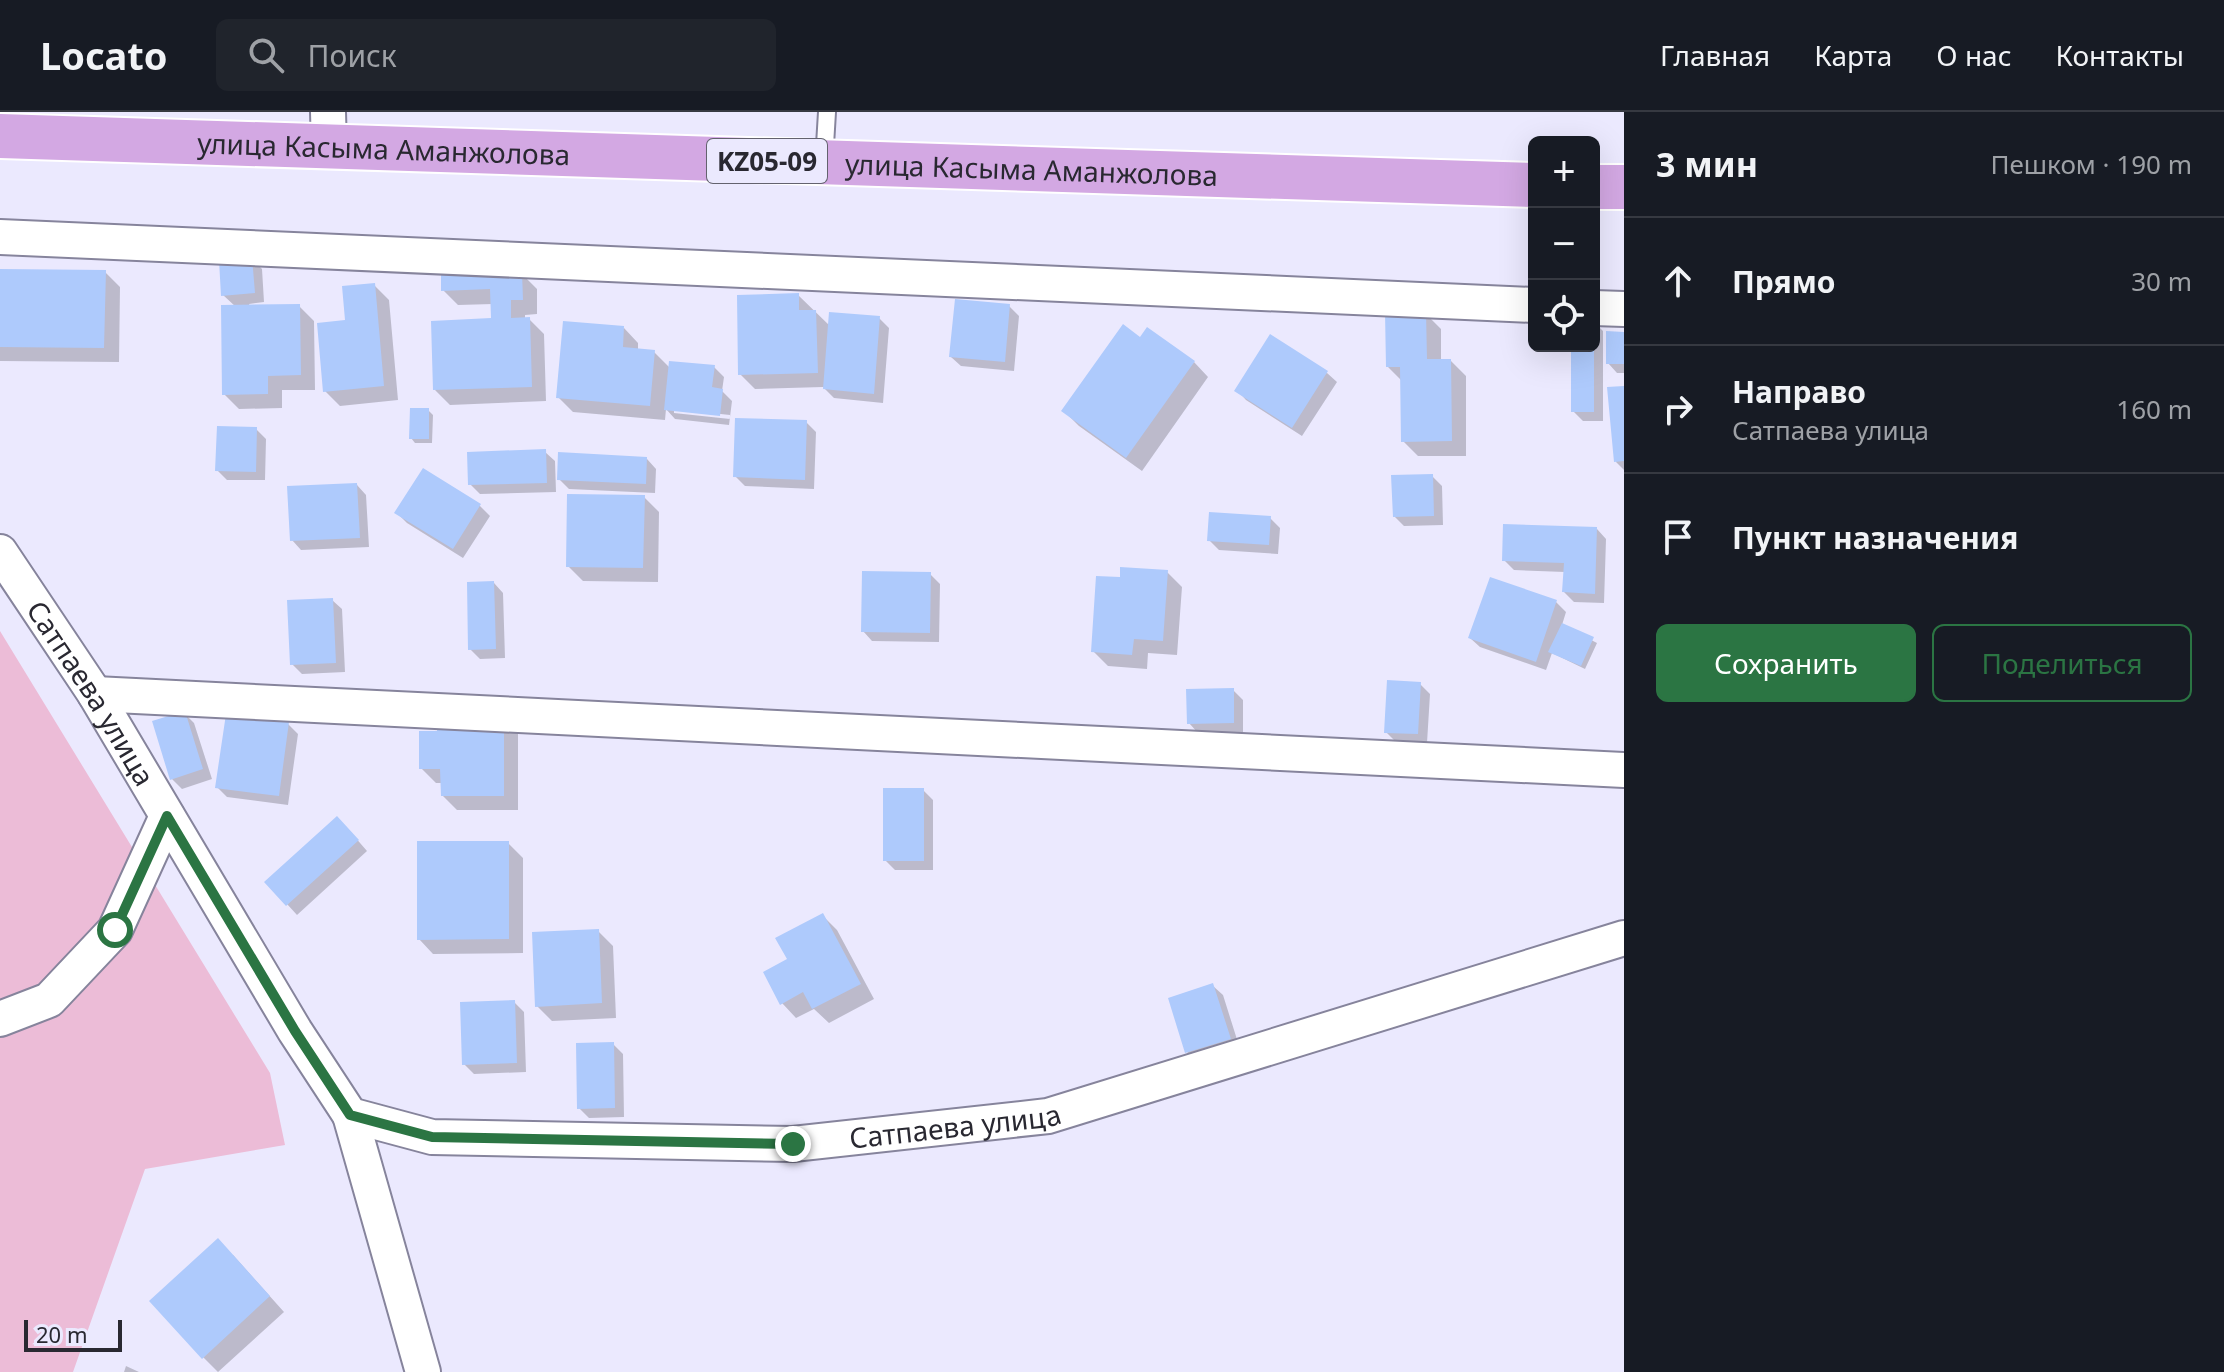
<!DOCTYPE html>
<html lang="ru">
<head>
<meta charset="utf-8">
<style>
	:root { --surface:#171b24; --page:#20242c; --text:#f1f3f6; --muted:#9ea1a6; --line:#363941; --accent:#2b7543 }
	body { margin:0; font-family:"Noto Sans",sans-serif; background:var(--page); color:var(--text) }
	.controls { position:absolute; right:24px; top:24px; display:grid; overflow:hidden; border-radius:12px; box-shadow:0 8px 32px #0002 }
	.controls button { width:72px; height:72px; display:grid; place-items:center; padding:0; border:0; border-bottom:2px solid var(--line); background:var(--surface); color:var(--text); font:40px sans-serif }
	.scale { position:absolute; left:24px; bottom:20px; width:98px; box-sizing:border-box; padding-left:8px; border:4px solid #292831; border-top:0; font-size:22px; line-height:28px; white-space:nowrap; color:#292831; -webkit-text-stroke:6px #ebe9fe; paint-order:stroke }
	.stop { position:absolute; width:24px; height:24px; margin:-18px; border:6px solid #2b7543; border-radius:50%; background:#fff }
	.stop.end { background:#2b7543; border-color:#fff; box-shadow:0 2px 8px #0008 }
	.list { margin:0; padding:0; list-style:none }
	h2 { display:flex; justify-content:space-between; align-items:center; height:104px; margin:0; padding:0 32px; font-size:34px }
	h2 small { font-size:26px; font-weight:400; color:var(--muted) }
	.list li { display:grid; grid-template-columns:52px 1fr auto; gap:24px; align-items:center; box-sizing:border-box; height:128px; padding:0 32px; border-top:2px solid var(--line) }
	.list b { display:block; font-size:30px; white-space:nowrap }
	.list p { margin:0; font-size:26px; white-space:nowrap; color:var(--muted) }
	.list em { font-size:26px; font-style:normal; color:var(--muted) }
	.actions { display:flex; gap:16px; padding:24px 32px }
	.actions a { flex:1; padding:18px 0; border:2px solid var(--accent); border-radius:12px; text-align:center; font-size:28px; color:var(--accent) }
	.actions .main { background:var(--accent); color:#fff }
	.icon { flex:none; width:44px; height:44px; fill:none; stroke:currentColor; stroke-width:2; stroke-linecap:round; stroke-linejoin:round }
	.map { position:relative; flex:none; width:1624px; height:1260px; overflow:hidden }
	header { display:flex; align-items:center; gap:48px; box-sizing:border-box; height:112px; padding:0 40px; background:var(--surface); border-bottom:2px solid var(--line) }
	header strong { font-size:38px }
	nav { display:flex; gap:44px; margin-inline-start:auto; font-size:28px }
	.search { width:560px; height:72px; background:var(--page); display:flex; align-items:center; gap:20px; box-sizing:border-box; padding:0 28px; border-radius:12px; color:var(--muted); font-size:30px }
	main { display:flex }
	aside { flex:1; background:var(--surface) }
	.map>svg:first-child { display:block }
	.green { fill:#ecbcd7 }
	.shadow { fill:#0003; fill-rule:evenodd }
	.building { fill:#aecafc }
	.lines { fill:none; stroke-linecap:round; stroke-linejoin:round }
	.service-casing { stroke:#86849c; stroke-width:20 }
	.minor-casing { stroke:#86849c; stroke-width:38 }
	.primary-casing { stroke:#fff; stroke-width:48 }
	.service { stroke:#fff; stroke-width:16 }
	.minor { stroke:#fff; stroke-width:34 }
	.primary { stroke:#d3a8e3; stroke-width:44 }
	.route { stroke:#2b7543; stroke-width:10 }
	.labels { text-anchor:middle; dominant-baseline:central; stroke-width:6; stroke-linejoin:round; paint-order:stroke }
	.shield { fill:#ebe9fe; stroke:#63626e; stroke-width:2 }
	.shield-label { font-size:26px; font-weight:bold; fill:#292831 }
	.street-label { font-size:28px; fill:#292831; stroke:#ebe9fe }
</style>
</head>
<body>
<header>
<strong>Locato</strong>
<div class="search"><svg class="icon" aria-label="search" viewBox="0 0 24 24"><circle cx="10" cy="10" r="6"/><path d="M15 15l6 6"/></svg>Поиск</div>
<nav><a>Главная</a><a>Карта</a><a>О нас</a><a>Контакты</a></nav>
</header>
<main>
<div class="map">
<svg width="1624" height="1260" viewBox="0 0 1624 1260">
	<rect width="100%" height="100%" fill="#ebe9fe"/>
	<path class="green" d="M0 519 270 961 285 1033 145 1057 73 1260H0Z"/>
	<path class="shadow" d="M252 147 262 157 264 190 249 192 250 195 299 194 314 209 315 278H282V296L239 297 224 282 236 195 223 183Z
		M0 159 105 160 120 175 119 250 0 249Z
		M522 162 537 177V202L525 203V207H529L544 222 546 289 450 293 435 278 493 208V192L458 193 443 178Z
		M374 173 389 188 398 288 340 294 325 279 348 210Z
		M798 183 830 214 879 206 889 216 883 291 834 286 823 275 755 277 740 262Z
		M1009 194 1019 204 1014 259 961 254 951 245Z
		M1426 202 1441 217V249H1451L1466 264V344H1418L1403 329 1402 269 1388 255Z
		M1594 210 1603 219V309H1583L1573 299V234H1594Z
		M624 216 638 231V239L654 240 670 256 714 255 724 265 722 279 732 289 729 313 675 307 666 297 665 308 573 300 558 285ZM674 297 730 303V307L674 301Z
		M1624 222V261H1617L1608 251Z
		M1194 250 1208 265 1142 359 1079 314 1064 299Z
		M1327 261 1337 270 1302 324 1246 288 1237 278Z
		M1624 276V358L1616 350Z
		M428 298 433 303 432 331H415L411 326Z
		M806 310 816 320 814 377 745 374 735 364Z
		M256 317 266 327 265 368H227L217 358Z
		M545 340 555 349 556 380 480 382 470 372Z
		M647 347 656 357 655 381 569 377 559 367Z
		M424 359 480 394 490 404 463 446 407 411 397 401Z
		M1432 364 1442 374 1443 413 1404 414 1394 404Z
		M357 373 366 383 369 435 301 438 292 428Z
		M644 385 659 400 658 470 583 469 568 454Z
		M1270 406 1280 416 1278 442 1219 438 1209 428Z
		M1597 417 1606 427 1604 491 1574 490 1564 480 1565 460 1514 458 1504 448Z
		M1167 460 1182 475 1177 543 1148 541 1147 557 1108 554 1093 539 1122 468Z
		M930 462 940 472 939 530 872 529 863 519Z
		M494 471 503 481 505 546 480 547 470 537Z
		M332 488 342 497 345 560 302 562 292 552Z
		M1556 490 1566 500 1562 513 1597 531 1585 557 1552 541 1546 558 1480 535 1470 526Z
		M1420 572 1430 582 1427 631 1396 630 1386 620Z
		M1233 578 1243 588V620L1198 621 1189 611Z
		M184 601 194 611 212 667 182 677 172 667Z
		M503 608 518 622V698H457L442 683V671H436L421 656 439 621Z
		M288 612 298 622 288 693 227 685 217 675Z
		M923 678 933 688V758H895L885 748Z
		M347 716 367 739 297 803 267 770Z
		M508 731 523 746V841L433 842 419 827Z
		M822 803 837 818 874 887 829 911 814 897 796 906 782 891 790 848Z
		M598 819 613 834 616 906 552 909 537 894Z
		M1213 874 1223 883 1240 937 1197 950 1187 940Z
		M514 890 524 900 526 960 474 962 464 952Z
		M613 932 623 942 624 1005 589 1006 579 996Z
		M233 1143 284 1200 218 1260 203 1245Z
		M126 1254 139 1260H124Z"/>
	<path class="building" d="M252 145 255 181 221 184 219 148Z
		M0 157 106 158 104 236 0 235Z
		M522 160 523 188H511V206L530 205 532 275 433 278 431 209 491 206 490 177 441 179V163Z
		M375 171 384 274 323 280 317 211 345 208 342 174Z
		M799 181V198H816L818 261 738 263 737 183Z
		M955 187 1010 192 1005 250 949 245Z
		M300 192 301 263 268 264V282L222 283 221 193Z
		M829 200 880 204 874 282 823 277Z
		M1385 200H1426L1427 247H1451L1452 329 1401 330 1400 255H1386Z
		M563 209 624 214 623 235 655 238 650 294 556 286Z
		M1123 212 1140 225 1147 215 1195 249 1126 346 1061 299Z
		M1606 219 1624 220V252H1606Z
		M1270 222 1328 259 1292 316 1234 279Z
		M1571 234H1594V300H1571Z
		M669 249 715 253 712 275 723 277 720 304 664 298Z
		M1624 274V349L1614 350 1607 275Z
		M410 296H429V327H409Z
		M735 306 807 308 805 368 733 365Z
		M217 314 257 315 256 360 215 359Z
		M546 337 547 371 468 373 467 340Z
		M558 340 647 345 646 372 557 368Z
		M423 356 481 392 453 437 394 401Z
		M1433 362 1434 404 1393 405 1391 363Z
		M357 371 360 426 290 429 287 374Z
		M567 382 645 383 643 456 566 455Z
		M1209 400 1271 404 1269 433 1207 429Z
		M1503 412 1597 415 1595 482 1562 480 1564 451 1502 449Z
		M1120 455 1168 458 1163 529 1134 527 1132 543 1091 540 1096 464 1120 465Z
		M862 459 931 460 930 521 861 520Z
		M1490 465 1557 488 1536 550 1468 526Z
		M494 469 496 537 468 538 467 470Z
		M333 486 336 551 290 553 287 488Z
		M1562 511 1594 525 1581 554 1548 540Z
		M1387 568 1421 570 1418 622 1384 621Z
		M1234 576V611L1187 612 1186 577Z
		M185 599 203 657 170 668 152 609Z
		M226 602 289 610 279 684 215 676Z
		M437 606H504V684H441L440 657H419V619H437Z
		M883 676H924V749H883Z
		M337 704 359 728 286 794 264 770Z
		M417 729H509V827L417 828Z
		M823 801 861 872 812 897 803 880 780 893 763 860 787 847 775 826Z
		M599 817 602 891 535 895 532 820Z
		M1213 871 1231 927 1185 941 1168 886Z
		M515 888 517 951 462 953 460 890Z
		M614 930 615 996 577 997 576 931Z
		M218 1126 270 1184 202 1247 149 1189Z"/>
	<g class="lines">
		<g class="service-casing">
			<path id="service" d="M824 50 827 0"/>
		</g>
		<g class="minor-casing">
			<g id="minor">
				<path d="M328 0 329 36"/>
				<path d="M0 125 1534 193"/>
				<path d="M1594 196 1624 197"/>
				<path id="s1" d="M0 440 95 582 295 919 350 1003 432 1025 793 1032 1048 1004 1624 826"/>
				<path d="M95 582 1624 658"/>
				<path d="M0 907 49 888 115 818 167 704"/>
				<path d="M350 1003 423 1260"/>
			</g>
		</g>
		<g class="primary-casing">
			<g id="primary">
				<path id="s2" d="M0 24 1534 73"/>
				<path d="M1594 75H1624"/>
			</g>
		</g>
		<use href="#service" class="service"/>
		<use href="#minor" class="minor"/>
		<use href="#primary" class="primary"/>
	</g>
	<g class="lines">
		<path class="route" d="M115 818 167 704 295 919 350 1003 432 1025 793 1032"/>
	</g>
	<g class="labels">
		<rect class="shield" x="707" y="27" width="120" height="44" rx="6"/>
		<g class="shield-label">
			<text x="767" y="49">KZ05-09</text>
		</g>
		<g class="street-label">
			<text stroke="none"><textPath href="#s2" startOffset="384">улица Касыма Аманжолова</textPath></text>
			<text stroke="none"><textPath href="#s2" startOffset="1032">улица Касыма Аманжолова</textPath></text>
			<text stroke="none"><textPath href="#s1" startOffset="168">Сатпаева улица</textPath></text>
			<text stroke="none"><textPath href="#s1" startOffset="1272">Сатпаева улица</textPath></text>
		</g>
	</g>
</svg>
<div class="controls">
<button>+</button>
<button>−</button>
<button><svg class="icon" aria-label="locate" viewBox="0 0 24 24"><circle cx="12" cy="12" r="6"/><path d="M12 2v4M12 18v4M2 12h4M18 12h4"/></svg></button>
</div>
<div class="scale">20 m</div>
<div class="stop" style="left:115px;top:818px"></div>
<div class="stop end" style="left:793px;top:1032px"></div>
</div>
<aside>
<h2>3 мин<small>Пешком · 190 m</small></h2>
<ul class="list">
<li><svg class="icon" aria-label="ahead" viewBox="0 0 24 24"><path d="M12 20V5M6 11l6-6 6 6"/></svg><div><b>Прямо</b></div><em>30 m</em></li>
<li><svg class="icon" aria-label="right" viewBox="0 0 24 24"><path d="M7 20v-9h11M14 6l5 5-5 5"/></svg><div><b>Направо</b><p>Сатпаева улица</p></div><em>160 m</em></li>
<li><svg class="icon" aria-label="arrive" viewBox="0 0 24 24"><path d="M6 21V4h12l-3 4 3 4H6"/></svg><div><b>Пункт назначения</b></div></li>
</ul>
<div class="actions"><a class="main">Сохранить</a><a>Поделиться</a></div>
</aside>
</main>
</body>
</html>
